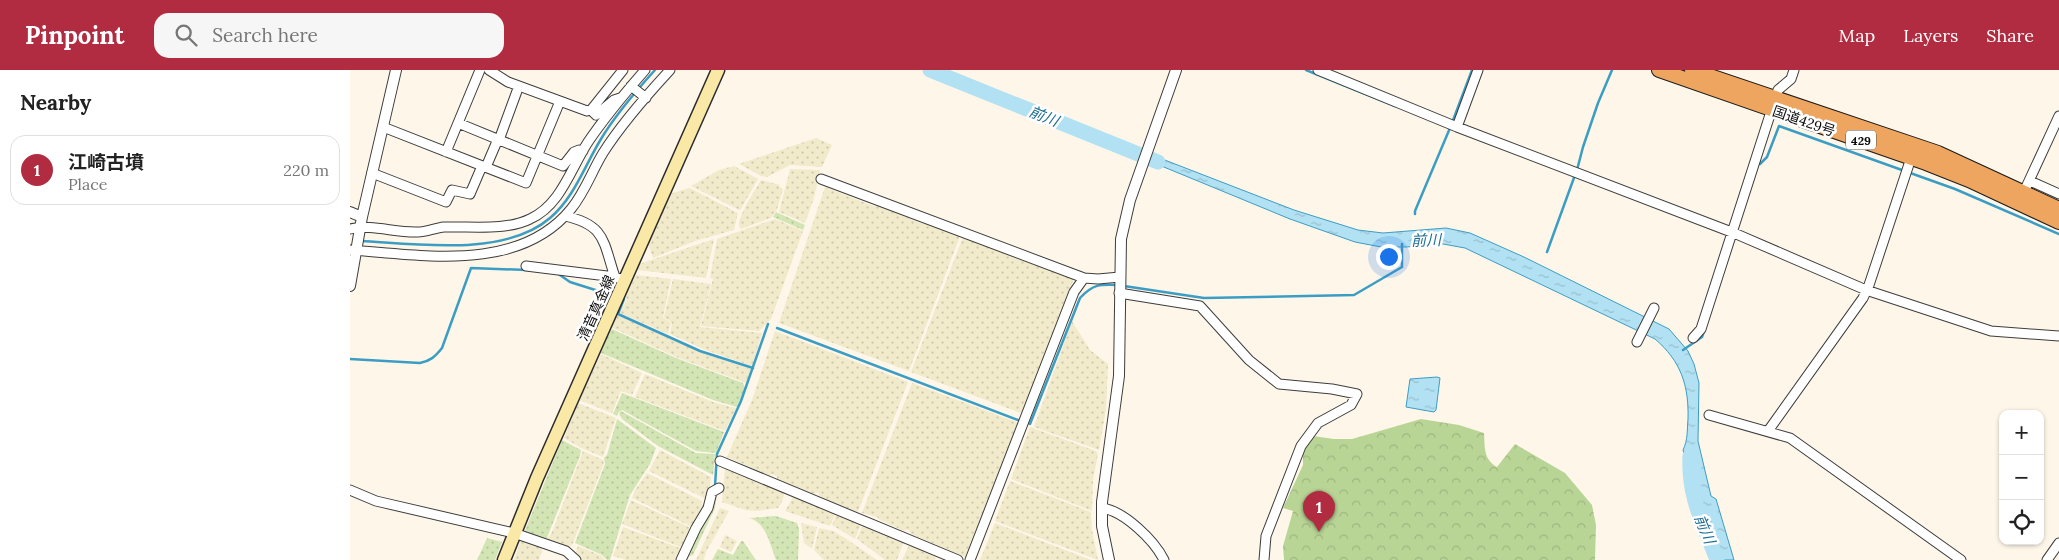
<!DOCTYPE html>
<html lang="en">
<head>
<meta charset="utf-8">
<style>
	:root { --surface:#fff; --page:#f6f6f6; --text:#222; --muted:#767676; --line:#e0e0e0; --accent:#b12c41 }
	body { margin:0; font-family:Lora,"Noto Sans JP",serif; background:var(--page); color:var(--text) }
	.controls { position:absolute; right:15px; bottom:15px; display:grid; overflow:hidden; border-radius:10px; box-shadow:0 1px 4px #0004 }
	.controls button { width:45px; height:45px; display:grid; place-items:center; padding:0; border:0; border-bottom:1px solid var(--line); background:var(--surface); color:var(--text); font:25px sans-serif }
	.you { position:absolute; left:1038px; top:186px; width:18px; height:18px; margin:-12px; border:4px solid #fff; border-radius:50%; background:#1a73e8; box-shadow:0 0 0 8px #1a73e833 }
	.badge { display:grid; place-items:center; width:32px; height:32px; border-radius:50%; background:var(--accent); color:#fff; font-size:16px; font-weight:700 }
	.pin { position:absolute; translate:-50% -41px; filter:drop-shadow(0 1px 2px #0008) }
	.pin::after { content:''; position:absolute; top:26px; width:18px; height:15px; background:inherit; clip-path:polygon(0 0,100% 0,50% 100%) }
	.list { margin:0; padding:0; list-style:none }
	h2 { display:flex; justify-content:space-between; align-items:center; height:65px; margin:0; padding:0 20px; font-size:21px }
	h2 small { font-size:16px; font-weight:400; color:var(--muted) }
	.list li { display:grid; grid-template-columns:32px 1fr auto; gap:15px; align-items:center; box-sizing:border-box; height:70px; margin:0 10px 10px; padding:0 10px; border:1px solid var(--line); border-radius:15px }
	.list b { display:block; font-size:19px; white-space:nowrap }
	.list p { margin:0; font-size:16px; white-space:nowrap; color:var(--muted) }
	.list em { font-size:16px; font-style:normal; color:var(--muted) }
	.icon { flex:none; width:28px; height:28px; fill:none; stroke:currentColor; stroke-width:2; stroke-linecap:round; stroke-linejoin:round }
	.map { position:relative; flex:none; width:1709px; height:490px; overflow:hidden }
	header { display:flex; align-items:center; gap:30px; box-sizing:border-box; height:70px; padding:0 25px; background:var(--accent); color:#fff }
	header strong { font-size:24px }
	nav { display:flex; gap:28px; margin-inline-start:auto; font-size:18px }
	.search { width:350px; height:45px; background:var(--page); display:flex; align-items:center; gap:12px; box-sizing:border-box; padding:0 18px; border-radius:15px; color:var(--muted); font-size:19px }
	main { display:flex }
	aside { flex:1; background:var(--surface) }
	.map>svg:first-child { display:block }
	.farmland { fill:url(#farmland-dots) }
	.grass { fill:url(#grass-dots) }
	.forest { fill:url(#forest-crowns) }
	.water { fill:url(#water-ripples); stroke:#3c9dc4 }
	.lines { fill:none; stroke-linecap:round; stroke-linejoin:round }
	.stream { stroke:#3c9dc4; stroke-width:2.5 }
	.river { stroke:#b1e1f2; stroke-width:15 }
	.minor-casing { stroke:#3d3d3d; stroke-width:11 }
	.tertiary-casing { stroke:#3d3d3d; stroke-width:12 }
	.secondary-casing { stroke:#2c2c2c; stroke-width:15 }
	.trunk-casing { stroke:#1b1b1b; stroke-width:16 }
	.minor { stroke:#fff; stroke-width:9 }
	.tertiary { stroke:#fff; stroke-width:10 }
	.secondary { stroke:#fae8a7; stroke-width:12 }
	.trunk { stroke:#eea560; stroke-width:14 }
	.labels { text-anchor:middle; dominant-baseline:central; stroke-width:5; stroke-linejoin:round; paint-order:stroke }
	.shield { fill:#fff; stroke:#545454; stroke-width:1 }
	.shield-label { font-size:12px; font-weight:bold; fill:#0a0a0a }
	.street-label { font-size:14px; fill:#0a0a0a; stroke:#fff }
	.water-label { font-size:15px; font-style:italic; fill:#1c6d93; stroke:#fff }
</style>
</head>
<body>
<header>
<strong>Pinpoint</strong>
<div class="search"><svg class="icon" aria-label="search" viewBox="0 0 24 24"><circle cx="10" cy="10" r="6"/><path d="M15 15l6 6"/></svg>Search here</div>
<nav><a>Map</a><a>Layers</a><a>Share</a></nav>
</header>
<main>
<aside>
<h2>Nearby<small></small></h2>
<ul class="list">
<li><span class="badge">1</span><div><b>江崎古墳</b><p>Place</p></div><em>220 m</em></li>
</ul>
</aside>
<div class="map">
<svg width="1709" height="490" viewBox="0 0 1709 490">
	<defs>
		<pattern id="farmland-dots" width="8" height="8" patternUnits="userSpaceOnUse" patternTransform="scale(1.25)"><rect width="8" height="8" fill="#f1eacb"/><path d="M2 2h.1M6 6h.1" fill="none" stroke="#cdc7ad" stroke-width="1.8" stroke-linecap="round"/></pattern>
		<pattern id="grass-dots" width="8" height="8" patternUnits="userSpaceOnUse" patternTransform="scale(1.25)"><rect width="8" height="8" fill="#d3e5b5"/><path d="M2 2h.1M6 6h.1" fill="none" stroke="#b4c39a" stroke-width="1.8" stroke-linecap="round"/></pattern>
		<pattern id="forest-crowns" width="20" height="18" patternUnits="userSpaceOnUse" patternTransform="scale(1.25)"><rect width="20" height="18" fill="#b9d596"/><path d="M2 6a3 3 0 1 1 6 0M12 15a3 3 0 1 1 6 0" fill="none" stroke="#9eb680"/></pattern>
		<pattern id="water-ripples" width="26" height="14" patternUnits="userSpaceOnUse" patternTransform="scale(1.25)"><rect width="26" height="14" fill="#b1e1f2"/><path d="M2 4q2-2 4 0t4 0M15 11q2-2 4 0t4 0" fill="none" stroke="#97c0ce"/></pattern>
	</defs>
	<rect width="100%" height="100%" fill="#fef7e9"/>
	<path class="farmland" d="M466 68 482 75 472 97 440 95 417 107 411 106 389 94Z
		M384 96 408 109 391 139 389 140 341 116 369 100Z
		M440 99 470 100 464 128 455 153 429 142Z
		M411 110 430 115 429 117 433 119 427 140 421 148 391 159 389 156V151L396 135Z
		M475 117 523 136H529L573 154H576L610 166 559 301 429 253Z
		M340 118 388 143 384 160 345 171 303 188 298 173 319 124Z
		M425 149 453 161 421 249 409 261 351 256 363 209 360 208 367 169Z
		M613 167 724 208 674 341 671 343 561 302Z
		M364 169 356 208 287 200 289 194Z
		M286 205 321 209 313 247 321 253 318 264 270 243 277 229 275 227Z
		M323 209 361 214 350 257 412 263 402 296 353 279 320 264 322 253 314 247Z
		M267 245 350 282 401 299 396 313 326 287 261 257Z
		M722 251 740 280 758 294 756 339 749 380 684 357Z
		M425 261 558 312 508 442 470 428 468 422 464 424 427 409V406L421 404 420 406 377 387 402 330Z
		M251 284 292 303 282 325 271 321 262 343 229 330Z
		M295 304 363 332 386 338 375 361 285 327Z
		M562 313 669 353 617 488 561 464 558 459 554 461 530 450 527 447 512 443Z
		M228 333 266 348 253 387 231 378 214 368Z
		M680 357 746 381 748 384 743 410 742 441 661 409Z
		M310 380 361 407 358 430 299 401Z
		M233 381 253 390 254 393 223 473 221 476 216 477 197 470 202 462Z
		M375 397 435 422 432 432 428 438 407 441 395 440 372 432Z
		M297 403 352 431 351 434 354 436 342 457 282 428 285 420Z
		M660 411 741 442 742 460 748 490 645 451Z
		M445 424 486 442 480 456 435 441Z
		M281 430 339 457 340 461 333 478 272 454Z
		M370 438 379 441 356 482 354 490H346Z
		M487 443 511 454 505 469 482 455Z
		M451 453 467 457 462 479 454 473Z
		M645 453 741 490H630Z
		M513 454 554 471 547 490H535L507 469Z
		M273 457 330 478V481L332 482 327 490H276L263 486Z
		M469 458 483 461 495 468 527 490H474L464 480Z
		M375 465 387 471 381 482 370 477Z
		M171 470 191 476 192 481 189 490H164Z
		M559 475 586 487 585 490H552Z
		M228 476 252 486 255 490H230L225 484Z"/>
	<path class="grass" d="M426 142 455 155 453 160 423 147Z
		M262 259 326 288 393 313 395 318 387 337 363 330 251 283 256 267Z
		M272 323 374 362 366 383 346 381 272 340 269 342 267 346 263 344Z
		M271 341 346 383 365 384 363 405 308 376 272 349 269 344Z
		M267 349 306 378 300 394 280 425 260 490H257L252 485 225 473 255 394 254 388 257 385Z
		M212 370 231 380 230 386 196 470 174 463Z
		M367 424 365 438 343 485 338 487 348 464 364 437Z
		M426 446 447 453 449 459 448 490H426C420 475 416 452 399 448Z
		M137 468 152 472 145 490H127Z
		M391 471H393L406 490H362L368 479 383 485Z"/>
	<path class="forest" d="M1071 349 1109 355 1134 363C1135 377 1133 389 1147 397L1165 374 1215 403 1242 435 1246 455 1245 490H934L933 476 943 441 933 438 953 395V380L963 366 984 369H1002Z"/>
	<path class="water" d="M794 82 944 140 1008 160 1033 163 1096 158 1120 163 1174 187 1319 259 1338 281 1344 294 1349 313 1348 371 1361 426 1366 429 1384 490H1367L1333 380C1338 370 1337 360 1338 349 1339 316 1331 291 1305 269L1115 178 1093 174 1056 177H1031L1005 172 940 149 792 88Z
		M1087 307 1090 308 1086 340 1084 342 1056 337 1060 309Z"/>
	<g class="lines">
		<path class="stream" d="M956 0 1045 36
			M1102 53 1122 0
			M1407 94H1410L1417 87 1429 56 1605 119 1709 164
			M1227 100 1233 77 1248 33 1262 0
			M1065 144V141L1100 58
			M11 171C66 174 155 187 200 148 224 128 235 95 251 69 266 44 286 21 305 0
			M1197 182 1225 105
			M207 203 220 212 258 224
			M774 216 854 228 1004 225 1052 197V174
			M274 229 268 244 350 281 403 298
			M427 258 668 350
			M1333 280 1352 267 1354 261
			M0 289 70 293C80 291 85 287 92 278L121 198 177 200
			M678 353 680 354 730 228C743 214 750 214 768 215
			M365 416 367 384 391 331 418 254
			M362 438 365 427"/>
		<path class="river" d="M580 0 808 92
			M1340 386C1338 427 1353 453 1367 490"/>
		<g class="minor-casing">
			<path id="minor" d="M130 0 108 53 213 96 224 82 229 80 233 81
				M139 0 158 12 237 41 241 40 246 45 264 30 270 28
				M968 0 1107 57 1384 163 1516 220 1641 261 1709 266
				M281 16 296 28
				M241 40 273 0
				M33 57 176 113 208 36
				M1107 57 1128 0
				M149 70 167 21
				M96 82 108 53
				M136 97 148 69
				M22 103 96 132 102 120 120 124 132 96
				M471 109 734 208 748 209 770 207
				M1680 111 1709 124
				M1672 126 1709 46
				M215 146C256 155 253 172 265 207L274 210
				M0 159C22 154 45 163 68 162 76 162 85 158 94 157 120 156 156 161 180 149 211 135 221 98 238 72 255 47 275 23 295 0
				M0 180C73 185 169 203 221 139 235 122 242 101 253 83 272 53 296 26 320 0
				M176 196 265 207
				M769 223 850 236 899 290 929 314 982 319 1007 324 1001 335 968 353 951 376 916 466 914 490
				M1343 268 1351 259 1428 20 1441 9 1444 0
				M1287 272 1304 238
				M1359 345 1440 368 1611 490
				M1418 361 1513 228 1519 215 1561 88
				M370 391 608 490
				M0 420 26 431 164 463 216 481 226 490
				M752 438C774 441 804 470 814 490
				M331 490 346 458 358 438 362 422 369 418
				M620 490 724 222 734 208
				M1697 490 1709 473"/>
		</g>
		<g class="tertiary-casing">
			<path id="tertiary" d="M0 142 12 147
				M0 216 12 147 46 0
				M759 490 752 456V432L769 306 771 169 780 130 826 0"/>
		</g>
		<g class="secondary-casing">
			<path id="secondary" d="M154 490 187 408 368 0"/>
		</g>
		<g class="trunk-casing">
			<path id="trunk" d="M1309 0 1576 93 1619 110 1709 152
				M1342 0 1588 83 1709 139"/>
		</g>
		<use href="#minor" class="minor"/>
		<use href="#tertiary" class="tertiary"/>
		<use href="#secondary" class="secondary"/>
		<use href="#trunk" class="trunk"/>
	</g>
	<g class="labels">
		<rect class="shield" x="1496" y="60.5" width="30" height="19" rx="4"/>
		<g class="shield-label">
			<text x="1511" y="70">429</text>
		</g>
		<g class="street-label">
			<text transform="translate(1454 51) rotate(19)">国道429号</text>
			<text transform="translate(246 238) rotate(-66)">清音真金線</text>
		</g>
		<g class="water-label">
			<text transform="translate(694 46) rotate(22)">前川</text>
			<text transform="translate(1076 170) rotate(-2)">前川</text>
			<text transform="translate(1355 459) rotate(68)">前川</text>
		</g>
	</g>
</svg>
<div class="controls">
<button>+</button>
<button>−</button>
<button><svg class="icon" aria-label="locate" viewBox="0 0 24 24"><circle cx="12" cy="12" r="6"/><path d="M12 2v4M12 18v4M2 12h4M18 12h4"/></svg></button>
</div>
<div class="you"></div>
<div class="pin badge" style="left:969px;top:462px">1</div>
</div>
</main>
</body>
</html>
